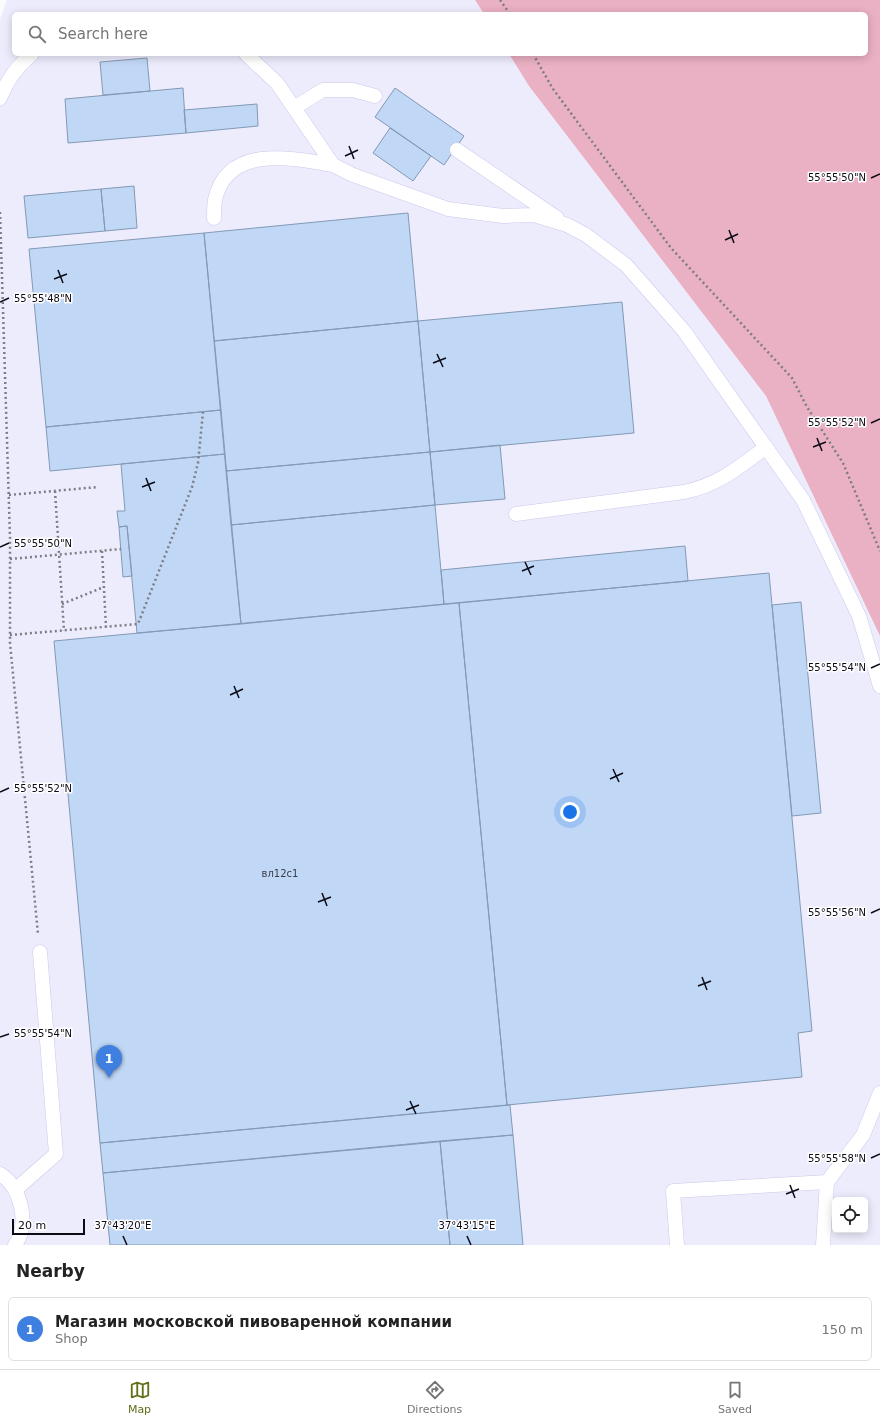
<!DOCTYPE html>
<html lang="en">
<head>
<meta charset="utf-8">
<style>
	:root { --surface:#fff; --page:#f6f6f6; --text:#222; --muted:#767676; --line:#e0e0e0; --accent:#606e18 }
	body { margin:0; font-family:"DejaVu Sans",sans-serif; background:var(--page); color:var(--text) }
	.controls { position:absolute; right:12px; bottom:12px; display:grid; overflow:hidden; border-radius:6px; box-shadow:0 2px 10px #0003 }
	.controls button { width:36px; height:36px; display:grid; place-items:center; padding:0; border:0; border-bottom:1px solid var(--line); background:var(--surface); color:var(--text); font:20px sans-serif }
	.scale { position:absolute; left:12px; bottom:10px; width:73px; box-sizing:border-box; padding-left:4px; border:2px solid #0b0a15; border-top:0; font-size:11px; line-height:14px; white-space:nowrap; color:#0b0a15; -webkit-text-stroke:3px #fff; paint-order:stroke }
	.you { position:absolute; left:570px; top:812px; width:14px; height:14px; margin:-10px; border:3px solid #fff; border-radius:50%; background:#1a73e8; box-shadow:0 0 0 6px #1a73e833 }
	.badge { display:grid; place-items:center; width:26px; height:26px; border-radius:50%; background:var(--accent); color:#fff; font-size:13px; font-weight:700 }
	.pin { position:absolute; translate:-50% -33px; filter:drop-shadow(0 1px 2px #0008) }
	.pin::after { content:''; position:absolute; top:21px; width:14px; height:12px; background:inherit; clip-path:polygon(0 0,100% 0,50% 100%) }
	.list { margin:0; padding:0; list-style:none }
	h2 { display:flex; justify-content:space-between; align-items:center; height:52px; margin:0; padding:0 16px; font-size:17px }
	h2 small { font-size:13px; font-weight:400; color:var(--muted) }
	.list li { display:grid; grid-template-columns:26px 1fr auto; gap:12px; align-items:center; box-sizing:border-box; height:64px; margin:0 8px 8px; padding:0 8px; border:1px solid var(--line); border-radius:6px }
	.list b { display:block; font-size:15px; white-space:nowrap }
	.list p { margin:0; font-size:13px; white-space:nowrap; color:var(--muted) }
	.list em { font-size:13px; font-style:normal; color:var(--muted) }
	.icon { flex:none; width:22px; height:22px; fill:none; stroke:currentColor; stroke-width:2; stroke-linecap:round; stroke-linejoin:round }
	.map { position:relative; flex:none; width:880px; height:1245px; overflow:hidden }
	.search { position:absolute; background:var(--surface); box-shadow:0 2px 10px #0003; left:12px; right:12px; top:12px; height:44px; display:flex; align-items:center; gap:10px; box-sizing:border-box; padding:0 14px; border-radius:6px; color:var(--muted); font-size:15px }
	.sheet { height:124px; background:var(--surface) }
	nav { display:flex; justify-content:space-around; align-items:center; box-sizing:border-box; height:56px; border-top:1px solid var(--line); background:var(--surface); font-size:11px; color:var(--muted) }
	nav a { display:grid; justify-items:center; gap:2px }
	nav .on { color:var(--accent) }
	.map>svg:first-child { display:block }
	.built { fill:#edecfd; fill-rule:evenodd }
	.forest { fill:#eab0c4 }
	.building { fill:#c0d7f5; stroke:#8399b5 }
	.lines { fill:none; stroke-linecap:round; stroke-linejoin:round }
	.service-casing { stroke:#cbc8ec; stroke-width:15 }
	.path { stroke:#7e7d83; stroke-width:2.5; stroke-dasharray:2 3; stroke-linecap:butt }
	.service { stroke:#fff; stroke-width:14 }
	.ticks { fill:none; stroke:#0b0a15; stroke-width:1.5 }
	.labels { text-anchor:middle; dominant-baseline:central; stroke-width:3; stroke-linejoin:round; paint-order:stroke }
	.number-label { font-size:10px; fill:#383d4d }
	.ticks-label { font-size:10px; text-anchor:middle; fill:#0b0a15; stroke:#fff; stroke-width:3; stroke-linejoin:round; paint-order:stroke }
</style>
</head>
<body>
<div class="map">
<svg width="880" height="1245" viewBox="0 0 880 1245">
	<rect width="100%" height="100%" fill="#fbfbfb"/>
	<path class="built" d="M7 0H475L484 14H14V54H509L529 86 766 396 880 636V1245H0V19ZM835 1200H865V1230H835Z"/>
	<path class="forest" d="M475 0H880V636L766 396 529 86 509 54H866V14H484Z"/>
	<path class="building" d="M147 58 150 91 103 95 100 62Z
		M183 88 186 133 68 143 65 99Z
		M395 88 464 136 444 165 375 117Z
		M257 104 258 126 186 133 184 110Z
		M390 128 431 156 413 181 373 153Z
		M134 186 137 228 105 231 101 189Z
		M101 189 105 231 28 238 24 196Z
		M408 213 418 321 214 341 204 233Z
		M204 233 221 410 46 427 29 249Z
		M622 302 634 433 430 452 418 321Z
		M418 321 430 452 226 471 214 341Z
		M221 410 225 454 50 471 46 427Z
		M500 445 505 499 435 505 430 452Z
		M430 452 435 505 231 525 226 471Z
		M225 454 241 624 137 633 127 526 119 527 117 511H125L121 464Z
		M435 505 444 604 241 624 231 525Z
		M127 526 132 576 123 577 119 527Z
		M685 546 688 581 444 604 441 570Z
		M769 573 812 1031 798 1033 802 1077 507 1105 459 603Z
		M801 602 821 813 792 816 772 605Z
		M459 603 507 1105 100 1143 54 641Z
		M510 1105 513 1135 103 1173 100 1143Z
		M513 1135 523 1245H450L440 1141Z
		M440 1141 450 1245H110L103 1173Z"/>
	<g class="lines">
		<g class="service-casing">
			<path id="service" d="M246 54 277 83 333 165 353 175 448 209 503 216 534 215 567 225 586 235 626 265 684 331 803 500 859 616 880 686
				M0 98C7 80 17 66 32 54
				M294 108 323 90H353L375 96
				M457 150 557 218
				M214 218C214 213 214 206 215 200 227 144 292 158 333 165
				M516 514 684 492C718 485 738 468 766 447
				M0 1174C21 1187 30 1224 15 1245
				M15 1190 56 1154 40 952
				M677 1245 673 1191 827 1182
				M823 1245 827 1182 863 1135 880 1093"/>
		</g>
		<path class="path" d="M500 0 510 14
			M533 54 553 89 671 248 792 378 807 407 843 463 880 551
			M0 212 10 538V643L38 934
			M55 491 64 631
			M9 495 98 487
			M102 551 106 627
			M10 559 121 549
			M62 604 104 587
			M10 635 138 624 192 487 198 463 203 412"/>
		<use href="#service" class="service"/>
	</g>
	<path class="ticks" d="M349 146 354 159M345 156 358 150M871 178 880 174M729 230 734 243M725 240 738 234M58 270 63 283M54 279 67 274M0 302 9 298M437 354 443 367M433 363 446 358M871 423 880 419M817 438 822 451M813 447 826 442M146 478 151 491M142 487 155 482M0 547 9 543M525 562 531 575M522 571 534 566M871 668 880 664M234 686 239 698M230 695 243 689M613 769 619 782M610 779 623 773M0 792 9 788M322 893 327 906M318 902 331 897M871 913 880 909M702 977 707 990M698 986 711 981M0 1037 9 1034M410 1101 416 1114M406 1110 419 1105M871 1158 880 1154M790 1185 795 1198M786 1194 799 1189M123 1236 127 1245M467 1236 471 1245"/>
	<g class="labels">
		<g class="number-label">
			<text x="280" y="873">вл12с1</text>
		</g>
	</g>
	<g class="ticks-label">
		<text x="837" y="181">55°55'50"N</text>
		<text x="43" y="302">55°55'48"N</text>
		<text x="837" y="426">55°55'52"N</text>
		<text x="43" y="547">55°55'50"N</text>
		<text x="837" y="671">55°55'54"N</text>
		<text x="43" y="792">55°55'52"N</text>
		<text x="837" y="916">55°55'56"N</text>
		<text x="43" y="1037">55°55'54"N</text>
		<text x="837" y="1162">55°55'58"N</text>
		<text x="123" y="1229">37°43'20"E</text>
		<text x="467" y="1229">37°43'15"E</text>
	</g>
</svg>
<div class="controls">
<button><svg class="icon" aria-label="locate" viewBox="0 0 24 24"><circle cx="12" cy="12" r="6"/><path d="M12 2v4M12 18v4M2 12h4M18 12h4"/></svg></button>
</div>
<div class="scale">20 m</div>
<div class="you"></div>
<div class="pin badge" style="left:109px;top:1078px;background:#3f7fe0">1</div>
<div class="search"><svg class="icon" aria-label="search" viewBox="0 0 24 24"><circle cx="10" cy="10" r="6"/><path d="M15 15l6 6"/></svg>Search here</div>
</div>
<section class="sheet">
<h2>Nearby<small></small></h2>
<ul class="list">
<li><span class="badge" style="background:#3f7fe0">1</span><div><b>Магазин московской пивоваренной компании</b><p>Shop</p></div><em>150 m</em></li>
</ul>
</section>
<nav>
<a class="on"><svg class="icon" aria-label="map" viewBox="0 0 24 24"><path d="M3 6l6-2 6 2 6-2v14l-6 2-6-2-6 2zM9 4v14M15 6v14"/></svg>Map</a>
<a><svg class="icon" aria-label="directions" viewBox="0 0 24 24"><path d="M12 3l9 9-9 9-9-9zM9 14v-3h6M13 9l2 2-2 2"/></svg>Directions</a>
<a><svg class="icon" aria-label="saved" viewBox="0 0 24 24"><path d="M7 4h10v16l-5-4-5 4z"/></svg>Saved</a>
</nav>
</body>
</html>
